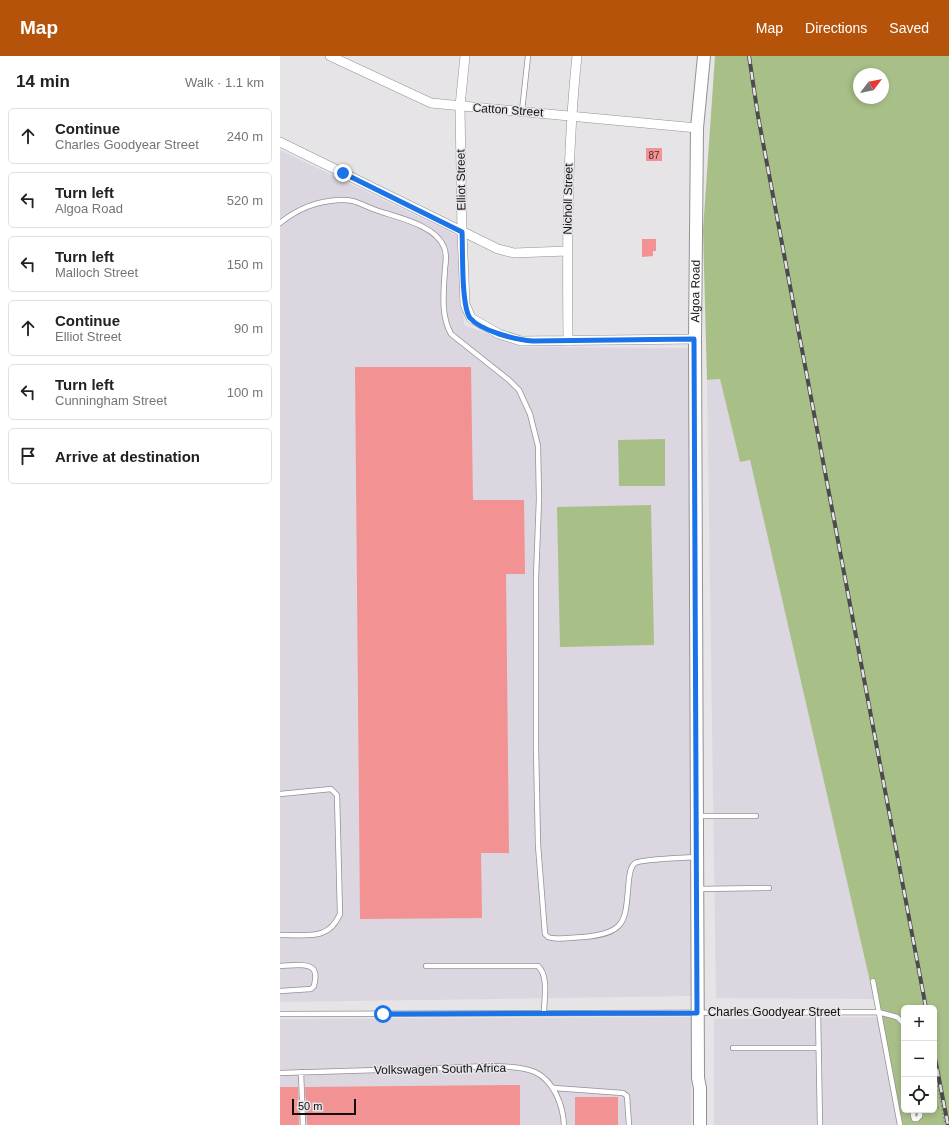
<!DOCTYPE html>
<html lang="en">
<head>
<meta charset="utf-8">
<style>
	:root { --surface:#fff; --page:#f6f6f6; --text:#202124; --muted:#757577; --line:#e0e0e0; --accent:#b45309 }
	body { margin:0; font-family:Helvetica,sans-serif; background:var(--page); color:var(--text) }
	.controls { position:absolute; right:12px; bottom:12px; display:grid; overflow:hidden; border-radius:6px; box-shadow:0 2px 6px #0003 }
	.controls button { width:36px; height:36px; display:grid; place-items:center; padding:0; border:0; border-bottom:1px solid var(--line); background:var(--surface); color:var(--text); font:20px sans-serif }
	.compass { position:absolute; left:573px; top:12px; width:36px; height:36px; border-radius:50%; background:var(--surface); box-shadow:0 2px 6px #0003; rotate:58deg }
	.scale { position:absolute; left:12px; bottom:10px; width:64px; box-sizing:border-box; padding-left:4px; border:2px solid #101011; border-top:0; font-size:11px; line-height:14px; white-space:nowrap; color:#101011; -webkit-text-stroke:3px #e6e4e7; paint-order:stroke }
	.stop { position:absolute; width:12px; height:12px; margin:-9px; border:3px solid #1a73e8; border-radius:50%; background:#fff }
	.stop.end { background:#1a73e8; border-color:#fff; box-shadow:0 1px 4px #0008 }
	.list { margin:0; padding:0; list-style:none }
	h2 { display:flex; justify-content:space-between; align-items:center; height:52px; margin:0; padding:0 16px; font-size:17px }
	h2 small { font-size:13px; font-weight:400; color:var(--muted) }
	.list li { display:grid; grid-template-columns:26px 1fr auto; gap:12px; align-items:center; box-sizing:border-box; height:56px; margin:0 8px 8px; padding:0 8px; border:1px solid var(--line); border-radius:6px }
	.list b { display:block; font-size:15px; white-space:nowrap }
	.list p { margin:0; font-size:13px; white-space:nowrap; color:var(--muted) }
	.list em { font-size:13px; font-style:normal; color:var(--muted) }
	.icon { flex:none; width:22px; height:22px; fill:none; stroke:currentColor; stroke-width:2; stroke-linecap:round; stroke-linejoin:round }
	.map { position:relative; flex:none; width:669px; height:1069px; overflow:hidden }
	header { display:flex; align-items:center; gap:24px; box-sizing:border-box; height:56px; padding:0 20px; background:var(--accent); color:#fff }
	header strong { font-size:19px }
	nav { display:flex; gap:22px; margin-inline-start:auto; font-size:14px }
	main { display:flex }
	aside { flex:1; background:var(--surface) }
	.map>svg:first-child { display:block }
	.built { fill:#dbd6e0 }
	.green { fill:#a9bf88; fill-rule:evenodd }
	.building { fill:#f29292 }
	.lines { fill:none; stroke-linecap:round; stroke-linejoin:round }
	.lane-casing { stroke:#939194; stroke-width:6 }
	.street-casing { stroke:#939194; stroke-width:10 }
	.secondary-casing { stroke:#939194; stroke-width:14 }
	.path { stroke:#757476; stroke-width:1.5; stroke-dasharray:1 3; stroke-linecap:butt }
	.lane { stroke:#fff; stroke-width:4.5 }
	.street { stroke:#fff; stroke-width:9 }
	.secondary { stroke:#fff; stroke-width:12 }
	.rail-casing { stroke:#4b4a4c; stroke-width:4 }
	.rail { stroke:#e6e4e7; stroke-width:2.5; stroke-dasharray:8; stroke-linecap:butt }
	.route { stroke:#1a73e8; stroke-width:5 }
	.labels { text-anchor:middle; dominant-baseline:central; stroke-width:3; stroke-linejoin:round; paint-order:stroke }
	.number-label { font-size:10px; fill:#483031 }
	.street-label { font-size:12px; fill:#101011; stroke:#e6e4e7 }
</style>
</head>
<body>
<header>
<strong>Map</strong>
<nav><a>Map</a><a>Directions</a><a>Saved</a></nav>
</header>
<main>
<aside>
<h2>14 min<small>Walk · 1.1 km</small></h2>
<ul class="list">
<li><svg class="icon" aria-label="ahead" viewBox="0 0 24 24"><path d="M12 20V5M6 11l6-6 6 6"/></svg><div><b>Continue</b><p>Charles Goodyear Street</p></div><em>240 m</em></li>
<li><svg class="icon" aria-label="left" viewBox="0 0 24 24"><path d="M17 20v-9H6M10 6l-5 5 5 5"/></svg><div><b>Turn left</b><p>Algoa Road</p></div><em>520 m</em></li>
<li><svg class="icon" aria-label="left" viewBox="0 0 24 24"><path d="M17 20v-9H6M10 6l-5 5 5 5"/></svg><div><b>Turn left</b><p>Malloch Street</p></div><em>150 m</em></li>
<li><svg class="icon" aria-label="ahead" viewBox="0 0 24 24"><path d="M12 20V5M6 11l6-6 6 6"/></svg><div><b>Continue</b><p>Elliot Street</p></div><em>90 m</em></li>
<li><svg class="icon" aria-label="left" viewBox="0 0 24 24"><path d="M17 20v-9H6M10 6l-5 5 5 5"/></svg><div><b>Turn left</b><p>Cunningham Street</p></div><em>100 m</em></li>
<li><svg class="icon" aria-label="arrive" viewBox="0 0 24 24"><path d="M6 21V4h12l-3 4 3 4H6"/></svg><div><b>Arrive at destination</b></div></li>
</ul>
</aside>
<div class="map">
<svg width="669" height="1069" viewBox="0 0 669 1069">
	<rect width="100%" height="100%" fill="#e6e4e7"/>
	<path class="built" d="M0 94 178 180 184 269 241 291 411 292 413 940 0 946Z
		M440 323 460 406 470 404 594 943 436 942 427 324Z
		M412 961 411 1069H0V963Z
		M601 961 621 1069H434V963Z"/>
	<path class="green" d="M435 0H669V1069H623L470 404 460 406 440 323 427 324 423 174ZM579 18H603V42H579ZM624 952H654V1054H624Z
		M385 383V430H339L338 384Z
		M371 449 374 589 280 591 277 451Z"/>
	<path class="building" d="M366 92H382V105H366Z
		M362 183H376V195H373V200L362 201Z
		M75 311H191L193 444H244L245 518H226L229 797H201L202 862 80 863Z
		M240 1029V1069H27L25 1031Z
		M0 1031H18L19 1069H0Z
		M295 1041H338V1069H295Z"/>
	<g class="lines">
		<g class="lane-casing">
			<path id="lane" d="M242 55 248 0
				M0 167C16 154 37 145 59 144 74 143 80 148 93 153 114 161 155 168 164 191 167 197 166 205 165 212 164 234 160 258 171 278L229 324 239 334 250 358 258 390 259 443 256 522V691L258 789 265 878 268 881C279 885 293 881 304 881 349 877 345 863 349 823 350 817 350 811 355 807 362 803 404 802 416 801
				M0 738 51 733 57 739 60 858C48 886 26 878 0 879
				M417 760H476
				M418 833 489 832
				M0 910C9 910 33 905 35 917 36 921 35 926 34 930L31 933 0 935
				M146 910H258C269 920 264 943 264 957
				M593 925 620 1069
				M538 956 540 1069
				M0 958 598 956 617 961 624 968
				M453 992H538
				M21 1016 23 1069
				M0 1017C55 1015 109 1014 164 1012 189 1011 232 1007 255 1016 274 1025 283 1049 284 1069
				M274 1032 343 1037 347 1040 349 1069
				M634 1054 633 1059 634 1063H637L640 1060V1054"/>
		</g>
		<g class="street-casing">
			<path id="street" d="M50 0 151 47 417 72
				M185 0 180 50 182 176 185 248 191 262 219 278 241 285 415 283
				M0 86 218 193 234 197 287 195
				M288 285C287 190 287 95 297 0"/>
		</g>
		<g class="secondary-casing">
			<g id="secondary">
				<path id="s1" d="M420 1069V1032L418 1022 415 283 417 72 424 0"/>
			</g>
		</g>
		<path class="path" d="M654 1010 665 1069
			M654 1053 662 1051"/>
		<use href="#lane" class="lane"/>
		<use href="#street" class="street"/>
		<use href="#secondary" class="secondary"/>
		<g class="rail-casing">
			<path id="rail" d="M469 0 478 60 646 952
				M654 997 668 1069"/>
		</g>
		<use href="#rail" class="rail"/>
	</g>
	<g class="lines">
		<path class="route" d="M63 117 182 176C183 193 181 250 190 262 201 275 236 284 253 285L414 283 417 957 103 958"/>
	</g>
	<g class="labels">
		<g class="number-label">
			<text x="374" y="99">87</text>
		</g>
		<g class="street-label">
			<text transform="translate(228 54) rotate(4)">Catton Street</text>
			<text transform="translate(181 124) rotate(-91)">Elliot Street</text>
			<text transform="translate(288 143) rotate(-89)">Nicholl Street</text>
			<text stroke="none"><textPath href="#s1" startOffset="834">Algoa Road</textPath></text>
			<text x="494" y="956">Charles Goodyear Street</text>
			<text transform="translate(160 1013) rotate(-1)">Volkswagen South Africa</text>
		</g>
	</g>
</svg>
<div class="controls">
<button>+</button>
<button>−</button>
<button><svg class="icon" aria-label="locate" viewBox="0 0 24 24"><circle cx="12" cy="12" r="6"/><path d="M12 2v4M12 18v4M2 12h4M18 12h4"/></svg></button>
</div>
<svg class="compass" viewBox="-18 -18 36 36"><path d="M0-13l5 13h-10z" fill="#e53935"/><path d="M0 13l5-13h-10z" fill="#757577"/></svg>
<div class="scale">50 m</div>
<div class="stop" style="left:103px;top:958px"></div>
<div class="stop end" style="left:63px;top:117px"></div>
</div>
</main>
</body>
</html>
